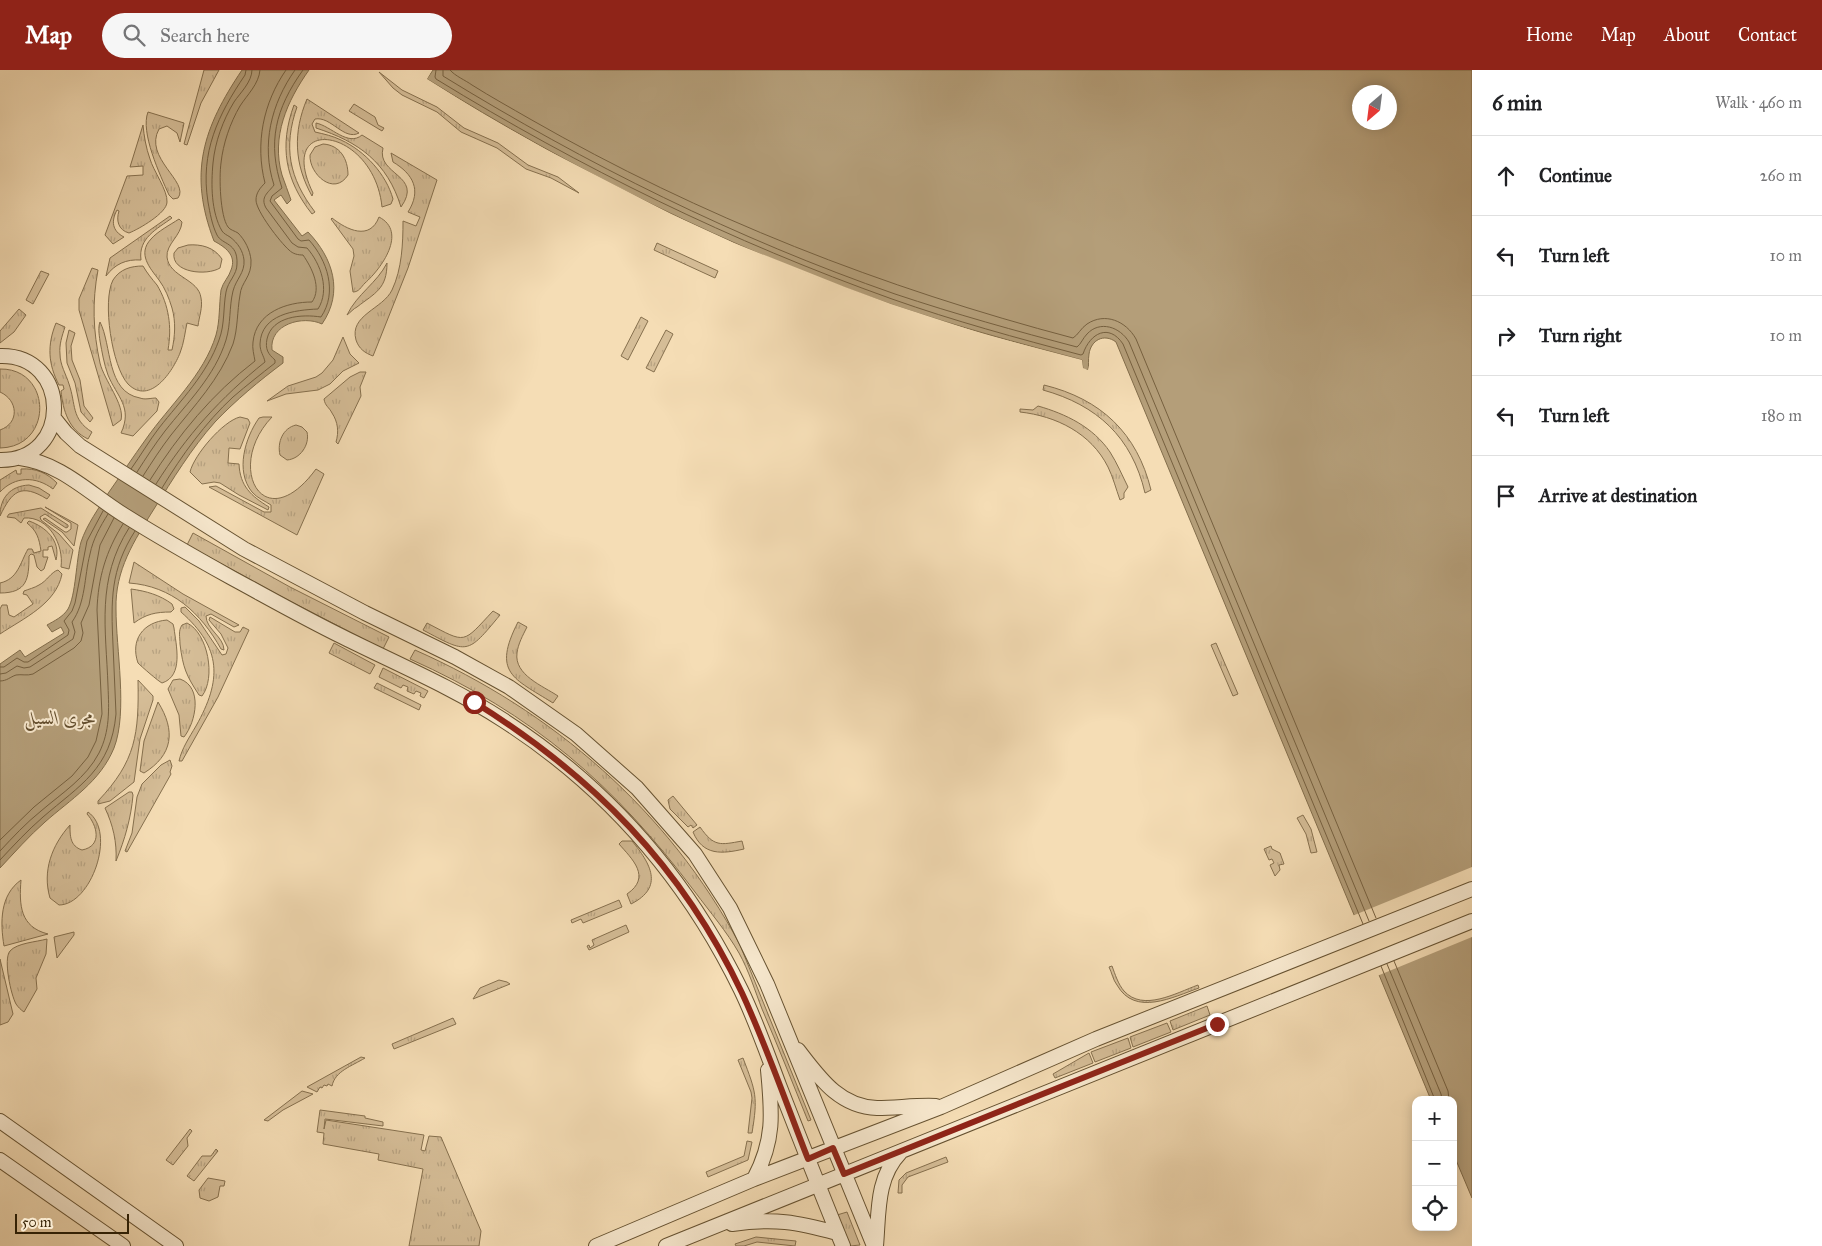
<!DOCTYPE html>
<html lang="en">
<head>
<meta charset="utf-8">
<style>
	:root { --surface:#fff; --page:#f6f6f6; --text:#202124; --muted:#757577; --line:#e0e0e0; --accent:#8f2418 }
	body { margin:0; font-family:"IM FELL Great Primer",Amiri,serif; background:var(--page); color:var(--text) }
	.controls { position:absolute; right:15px; bottom:15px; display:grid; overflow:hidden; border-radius:10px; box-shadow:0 2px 12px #0003 }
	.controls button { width:45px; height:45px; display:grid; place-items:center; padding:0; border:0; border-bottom:1px solid var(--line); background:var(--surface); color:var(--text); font:25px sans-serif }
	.compass { position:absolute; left:1352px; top:15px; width:45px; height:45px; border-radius:50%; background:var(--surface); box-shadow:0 2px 12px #0003; rotate:208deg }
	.scale { position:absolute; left:15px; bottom:12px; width:114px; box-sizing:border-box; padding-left:5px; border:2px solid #372305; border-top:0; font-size:14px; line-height:18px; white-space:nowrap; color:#372305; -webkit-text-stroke:4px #f8e9cf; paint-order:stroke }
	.stop { position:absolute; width:15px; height:15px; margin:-11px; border:4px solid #8f2418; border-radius:50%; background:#fff }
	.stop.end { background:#8f2418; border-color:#fff; box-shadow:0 1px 5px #0008 }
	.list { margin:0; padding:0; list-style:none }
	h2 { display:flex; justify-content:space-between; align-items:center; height:65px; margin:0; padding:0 20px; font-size:21px }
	h2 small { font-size:16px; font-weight:400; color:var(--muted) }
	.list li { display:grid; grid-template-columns:32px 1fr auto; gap:15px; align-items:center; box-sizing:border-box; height:80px; padding:0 20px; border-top:1px solid var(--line) }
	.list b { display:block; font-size:19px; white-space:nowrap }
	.list em { font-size:16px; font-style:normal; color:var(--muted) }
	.icon { flex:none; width:28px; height:28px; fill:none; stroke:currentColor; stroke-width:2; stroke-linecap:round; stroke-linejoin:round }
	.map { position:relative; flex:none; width:1472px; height:1176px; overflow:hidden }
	header { display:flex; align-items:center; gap:30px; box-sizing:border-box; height:70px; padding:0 25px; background:var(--accent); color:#fff }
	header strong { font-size:24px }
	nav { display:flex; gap:28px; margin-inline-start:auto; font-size:18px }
	.search { width:350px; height:45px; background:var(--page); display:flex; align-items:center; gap:12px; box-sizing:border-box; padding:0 18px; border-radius:28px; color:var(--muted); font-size:19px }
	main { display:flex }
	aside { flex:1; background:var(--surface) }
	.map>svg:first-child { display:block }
	.grass { fill:url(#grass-tufts); stroke:#86704e }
	.water { fill:#b49e79; stroke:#826d4b; fill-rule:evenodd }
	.pier { fill:#f5ddb5 }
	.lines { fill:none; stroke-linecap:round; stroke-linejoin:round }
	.shore { stroke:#76603f; stroke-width:1 }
	.street-casing { stroke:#665231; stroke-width:16 }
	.street { stroke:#f8e9cf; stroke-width:14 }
	.route { stroke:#8f2418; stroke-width:6 }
	.labels { text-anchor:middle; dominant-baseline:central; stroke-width:4; stroke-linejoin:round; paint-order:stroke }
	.water-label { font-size:19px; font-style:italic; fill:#634e2e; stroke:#f8e9cf }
</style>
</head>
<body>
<header>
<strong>Map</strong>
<div class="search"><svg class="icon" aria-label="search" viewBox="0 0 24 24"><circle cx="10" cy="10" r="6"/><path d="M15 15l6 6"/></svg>Search here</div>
<nav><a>Home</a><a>Map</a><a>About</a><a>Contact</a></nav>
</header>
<main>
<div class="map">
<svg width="1472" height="1176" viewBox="0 0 1472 1176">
	<defs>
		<pattern id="grass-tufts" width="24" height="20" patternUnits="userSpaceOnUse" patternTransform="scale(1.25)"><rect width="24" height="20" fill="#d5bd97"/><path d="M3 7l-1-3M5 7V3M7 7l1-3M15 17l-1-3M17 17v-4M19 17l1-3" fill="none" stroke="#b7a281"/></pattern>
	</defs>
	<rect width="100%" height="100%" fill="#f5ddb5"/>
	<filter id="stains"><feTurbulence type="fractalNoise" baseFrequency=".004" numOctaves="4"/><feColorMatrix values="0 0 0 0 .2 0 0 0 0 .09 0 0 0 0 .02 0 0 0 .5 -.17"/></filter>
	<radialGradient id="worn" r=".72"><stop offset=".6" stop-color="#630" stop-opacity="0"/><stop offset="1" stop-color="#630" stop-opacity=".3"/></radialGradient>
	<path class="grass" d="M204 0H219L201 33 187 75 184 74Z
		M379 2 402 20 437 37 464 58 498 73 528 95 558 107 579 123 551 108 526 99 497 78 461 62 437 42 402 25 393 18Z
		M307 29 359 63C344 71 331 46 315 49L312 54 315 62C324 64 333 66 341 70 365 81 386 104 393 129L391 134 382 137C374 57 274 43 313 123L312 126C294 94 293 62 307 29Z
		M354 34 375 47 378 55 384 58 382 61 349 41Z
		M294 35 297 37C283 77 289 108 315 142L312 144C285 110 279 76 294 35Z
		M148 42 184 53 180 72 177 63 167 56 159 59C143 88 190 112 178 128L173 129 169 125C160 105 140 62 148 42Z
		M316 53C331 56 348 77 362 65L383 78C376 105 424 105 401 137 387 92 359 72 316 58Z
		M143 55C144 66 146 78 150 89 153 100 168 121 167 132 167 143 139 159 129 163 118 160 116 150 119 141L117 140C111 151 112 161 124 167L113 174 105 165 127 106 143 105V96L130 97Z
		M323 74C340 75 348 89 348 105 334 127 309 104 310 85L315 77Z
		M391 83 437 110 408 198 373 286C365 283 359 279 356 270 349 245 383 239 392 220 402 199 403 173 403 151L416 156 420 147 408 142C422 120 413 104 393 92Z
		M170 146 172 148C157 159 138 168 141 190 126 189 115 194 106 206L110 188Z
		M379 147C408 162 381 199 365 213 361 217 359 222 353 222L350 201 354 186 353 179 331 149 332 148C347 160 370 171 379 147Z
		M179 149 182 152C181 166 166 174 167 187 169 207 199 209 201 228 203 237 199 247 198 256L187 253C185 262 184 273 180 283 173 301 150 336 128 314 112 297 102 231 113 210 120 199 131 196 143 196 147 203 152 209 157 215 169 235 172 257 168 280H172C175 266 176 252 172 238 169 228 165 218 159 210 150 198 137 184 151 169 158 161 170 155 179 149Z
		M657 173 718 201 715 208 654 180Z
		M188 175C201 174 214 177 222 189L220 198C207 206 171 203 174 183L178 178Z
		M387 193C387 219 375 223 357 237 353 239 351 242 347 245 357 224 377 213 387 193Z
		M92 198 98 200C92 232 93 261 100 293 104 310 125 335 121 350L113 356 79 240V229Z
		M41 201 49 204 33 234 26 230Z
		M19 239 26 245 14 262 0 273V261Z
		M641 247 648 251 628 290 621 286Z
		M100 252C112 275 106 322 140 328 145 330 151 328 156 328L159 332 157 341 133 366 121 363C133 337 117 327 108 305 104 294 102 282 100 271 99 264 98 257 100 252Z
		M56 253 65 257C62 266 59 275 60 284 60 295 66 304 69 314 76 334 71 349 92 362L88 369C69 360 63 341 61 321L64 319 63 315H59C48 294 47 275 56 253Z
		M69 260 75 263 71 276 72 290 80 310 84 336 93 348 90 352 81 342 75 313 67 293 66 273Z
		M666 260 673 264 654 302 646 298Z
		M343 267 350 284 359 293 343 301 330 314 318 320 286 324 267 331 288 316 316 307 322 303 333 290Z
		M0 299C52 298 54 377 0 378V360C20 353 18 330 0 322Z
		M360 302H366L360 317 361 326 338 374 336 372C339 362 338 352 332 343 329 337 325 336 324 329L350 307Z
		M1044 315C1101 329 1137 363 1151 420L1145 423C1132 367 1097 335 1043 320Z
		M1038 336C1066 344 1093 357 1110 382 1117 393 1122 405 1128 417L1124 423V428L1120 430C1116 419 1113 407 1108 397 1091 363 1056 346 1020 342V339L1033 340Z
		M240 347 248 349 250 353 240 379 229 378 228 393 239 394C240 416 251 426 269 437L268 440 239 425 220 413 214 412 202 414 190 402C194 385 223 351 240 347Z
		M263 347H272C224 397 264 470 316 399L324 404 297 465 209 417 216 416 264 442H271V435C265 431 257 428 252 422 235 401 245 368 259 348Z
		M296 355 302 357 307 362C310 375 300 389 287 390L280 385C277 372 283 358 296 355Z
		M21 399C36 398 47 403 57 413L53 419C36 406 15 406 0 422V410L16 400 17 404H21Z
		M29 415 39 418 50 425 47 429C21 413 12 421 0 446 0 428 10 416 29 415Z
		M45 437 78 455 74 476 62 462 43 449 45 448 65 462H67L71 459V453Z
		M41 438 68 455V457L66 458 45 444 40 447 41 450 59 464 73 480 69 499 61 497C64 475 49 446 24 448L21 453 15 448 7 447 9 444Z
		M29 451C46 457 61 471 56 490L52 476 48 477V480H43V487H48L44 499 41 501 37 497 34 485 31 484 29 486C29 509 27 523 0 523V513C18 509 20 493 28 479H32L34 483 41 481C39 468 37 461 27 453Z
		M193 463 290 517 389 567 383 579 284 528 187 475Z
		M134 492 183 524 239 555 234 557 211 544 206 546C206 559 224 567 224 580L221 579C201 543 172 516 129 513Z
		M58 500 62 504C56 534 24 548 0 564V539L2 535H7L9 545 14 547 33 534 27 525 23 524 24 521C29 519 34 518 39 515 47 511 51 502 58 500Z
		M131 519C146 521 160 525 172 534L174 539 171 542C156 542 146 544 134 553Z
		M185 537 199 551 222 585 226 584 228 578 221 564 209 550 210 547 235 562H240L243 557 249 560 218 627 182 691H179C182 678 189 668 196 656 222 610 222 578 181 542V538Z
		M493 541 500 545C467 585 468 584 423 560L427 553C467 574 462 574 493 541Z
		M167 550 173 554 174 558C176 575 184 606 162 613 158 611 142 597 138 593 130 570 143 552 167 550Z
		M518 552 527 557C523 565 518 574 517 583 514 605 543 616 558 626L553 633C513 608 492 603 518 552Z
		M187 553C208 563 216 608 202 626L199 625C186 605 183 598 180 574 180 567 178 561 182 555Z
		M334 573 375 595 370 604 329 583Z
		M1216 573 1238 624 1233 626 1211 575Z
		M415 580C553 641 669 741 740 875L811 1050 808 1051C793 1014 778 976 762 939 755 921 749 901 739 883 727 862 710 842 695 822 615 715 533 644 410 589Z
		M383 598 428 621 424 628 420 626 421 623 416 621 414 624 407 621 408 617 403 615 401 618 379 607Z
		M180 609C203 617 196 652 184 667L181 666 179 645 168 619 173 610Z
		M138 610 153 626V630L140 669 134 712 110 731 98 734V731C136 691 139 664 138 610Z
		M377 613 421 635 419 640 374 618Z
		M158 632C176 661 173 685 144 703L140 701 144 671Z
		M170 690 172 696 170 702 171 704 127 782 125 781 132 763 137 727 142 714 161 695Z
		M129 722H132L133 725C131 748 125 769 116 791 117 772 113 755 105 738Z
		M673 726 697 755 693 758 691 755 688 757 670 739 668 730Z
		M88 742C117 762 91 835 59 835L50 828C42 801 52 775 70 755 70 766 70 776 82 780 103 776 97 755 87 744Z
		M1303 745 1311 759 1317 782 1311 783 1306 764 1297 748Z
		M700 757C714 777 720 775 742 771L744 779C722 784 703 786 693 762Z
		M622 771H632C650 793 665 817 631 834L627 824C652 807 632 789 619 774Z
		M1271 776 1272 779 1280 783 1284 794 1279 795 1280 800 1275 806 1270 795 1274 793 1272 789 1269 790 1264 779Z
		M21 810C19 835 20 857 48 864L4 876C0 852 0 825 21 810Z
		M619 830 622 837 583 853 581 849 572 853 571 850Z
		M626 855 629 862 589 880 587 876 589 875 590 878 594 875 592 870Z
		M74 862V865L57 888 54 867Z
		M47 869 46 884 36 908 37 919 24 942C21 940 18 937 16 934 11 925 3 889 10 881 17 873 36 872 47 869Z
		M0 889 13 944 8 952 0 955Z
		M1112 896C1115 904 1118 914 1124 921 1143 942 1176 923 1198 915L1199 918C1173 927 1135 947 1117 915 1113 910 1112 903 1109 897Z
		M499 910 507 912 510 914 473 929 480 918Z
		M1207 936 1210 945 1173 960 1170 951Z
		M453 948 456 954 394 979 392 974Z
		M1167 953 1171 962 1133 977 1130 967Z
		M1128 968 1131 978 1095 992 1091 982Z
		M1089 983 1093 993 1055 1008 1053 1004Z
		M361 987 365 988C352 996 335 1001 332 1016L328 1014 327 1016 324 1015 322 1018 320 1017 317 1022 307 1017Z
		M743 988C756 1022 758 1027 752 1063H748L752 1028 751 1022 738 990Z
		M302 1021 313 1024 283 1040 268 1051 264 1050Z
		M320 1040 365 1046V1048L383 1052V1056L325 1049 324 1059 326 1050 424 1065 421 1080 425 1081 429 1066 441 1067 481 1161 479 1176H409L423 1099 378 1090 379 1084 323 1074 324 1063 317 1062Z
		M190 1059 192 1061 187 1068 188 1076 173 1095 166 1090Z
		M747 1071 752 1072 748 1090 708 1107 706 1102 744 1086Z
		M216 1079 218 1081 194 1111 187 1106 202 1086H211Z
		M946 1087 948 1092 908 1107 902 1115V1123H898L899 1110 906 1103Z
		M208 1108 225 1111 224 1116H220L218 1127 209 1131 200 1128 199 1120Z
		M847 1142 860 1175 850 1176 837 1145Z
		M756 1167 796 1171 795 1176 757 1172 744 1176H736L735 1174Z"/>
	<path class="water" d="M242 0H309C287 31 271 67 282 105 285 113 288 122 291 130L287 134 281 125 274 130 302 166 308 162C333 188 344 222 322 254 303 245 269 254 272 280L283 287V293C259 311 236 330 215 352 191 379 173 409 154 439 134 471 115 500 116 539 116 579 128 642 114 678 100 712 71 729 45 752 29 766 15 782 0 798V594L20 580 25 587 64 563 61 557 52 562 47 555C54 551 63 547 68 539 76 525 76 490 81 472 87 454 99 438 109 422 121 405 133 387 146 369 169 336 204 305 216 265 220 251 219 235 221 220 223 212 229 207 231 200 237 185 225 177 214 171 188 103 203 58 242 0Z
		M433 0H1472V1128L1453 1083V1030H1431L1116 272C1104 263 1091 270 1089 284 1088 290 1089 295 1088 300L1083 299 1082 290C1018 273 955 256 893 235 729 179 574 100 427 9ZM1360 22H1390V52H1360Z"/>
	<path class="pier" d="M430 0H432L427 9 486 46 547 80 671 144 734 173 845 217 891 234 986 265 1082 290 1083 298 1088 300 1089 296 1092 297 1091 301 1088 303 1081 300 1080 292 985 267 891 237 844 219 733 175 670 146 545 82 485 48 425 11V8Z
		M1472 797V867L1377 906 1352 846Z"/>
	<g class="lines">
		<path class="shore" d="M436 0 435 7 436 9C581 98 732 172 892 229 954 251 1017 268 1081 285L1083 284C1090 263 1109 253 1123 274L1363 854
			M443 0V6C586 94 737 169 895 224 955 244 1016 261 1077 277 1081 274 1083 268 1087 264 1100 250 1120 257 1129 272L1369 851
			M450 0C455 6 465 10 472 15 491 27 511 38 530 49 701 147 883 218 1073 268 1078 265 1081 258 1087 254 1105 242 1126 251 1136 269L1376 848
			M131 399C141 385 149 371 159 358 181 330 207 304 219 270 225 254 223 238 226 222 228 211 237 205 237 194 238 172 222 175 217 165 212 155 210 143 208 132 200 82 218 45 245 5L246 0
			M137 402C146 388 155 374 165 361 187 333 215 306 226 270 231 254 229 237 233 221 236 209 245 203 244 190 243 181 238 173 230 167 227 165 224 164 222 161 211 142 211 114 213 93 215 72 223 50 234 32 240 23 252 12 252 0
			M143 406C152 392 161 378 171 365 194 336 220 309 233 274 238 258 237 242 240 225 241 212 252 207 251 190 250 180 245 170 238 163 235 161 230 160 228 157 220 146 219 107 221 93 223 74 230 53 240 36 247 25 259 14 260 0
			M150 410C179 364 212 324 255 291 254 285 252 278 253 272 256 242 287 232 312 232 322 218 312 198 303 185 298 185 293 184 289 180 280 172 256 141 256 130 256 123 260 118 265 113 255 74 263 33 286 0
			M156 414C187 365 220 328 265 292 264 286 260 282 260 274 261 244 295 240 318 239 330 220 321 194 307 178L298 177 292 173 266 138C260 127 268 123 274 115 261 75 271 34 295 0
			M162 418C182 385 205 353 233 327 247 315 261 304 275 293V290C268 284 265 279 267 269 272 246 302 244 321 247 338 222 327 190 309 170L301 171 298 169 270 131 272 126 282 118C267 73 275 39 303 0
			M0 597H4L17 588 24 592H28L68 565 69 560 64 551 72 541 75 533 87 471 103 441
			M0 604 6 603 17 596 24 598 30 597 73 569 75 562 72 552C86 532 84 507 90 484 93 469 100 457 108 444
			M0 611C7 611 10 607 16 605 21 604 27 606 33 604L74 578 81 571 83 563 81 553 89 535 100 475 114 448
			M0 770 34 737 72 706 88 687 96 671 102 644 97 540C98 508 106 481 123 454
			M0 781C13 767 26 753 41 741 62 723 86 708 99 683 110 661 109 640 108 616 106 558 96 510 129 458
			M0 790C14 775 28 760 43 747 80 715 111 699 116 644 115 621 114 598 113 575 111 531 110 500 135 461
			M1394 891 1448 1021 1449 1030
			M1387 894 1441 1024 1442 1030
			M1381 896 1435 1030"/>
		<g class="street-casing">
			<path id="street" d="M0 286C71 284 73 391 0 390
				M54 348 66 363 80 376 244 479 365 543 455 587 509 617 576 664 637 718 695 784 730 838 767 914 874 1176
				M20 388C61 393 90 424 124 445 159 467 196 488 232 508 269 528 306 549 343 567 397 594 452 617 503 650 607 717 687 809 741 920 756 951 767 983 779 1015 800 1069 821 1123 843 1176
				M798 980C819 1007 839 1037 877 1038 897 1038 916 1035 936 1036
				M0 1051 176 1176
				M0 1090 123 1176
				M754 1109C775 1070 772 1042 768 1000
				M732 1154C775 1148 796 1152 837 1163
				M596 1176 754 1109 941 1037 1096 969 1472 819
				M666 1176 1472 851
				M876 1176C879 1143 876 1108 900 1083"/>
		</g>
		<use href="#street" class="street"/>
	</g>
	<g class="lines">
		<path class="route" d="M474 632C593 706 682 796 742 923 767 977 786 1033 808 1089L833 1078 844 1104 1217 954"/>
	</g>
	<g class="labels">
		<g class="water-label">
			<text x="60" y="647">مجرى السيل</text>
		</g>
	</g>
	<rect width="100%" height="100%" filter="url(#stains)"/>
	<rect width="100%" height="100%" fill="url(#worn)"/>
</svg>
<div class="controls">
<button>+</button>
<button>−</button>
<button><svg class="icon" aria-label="locate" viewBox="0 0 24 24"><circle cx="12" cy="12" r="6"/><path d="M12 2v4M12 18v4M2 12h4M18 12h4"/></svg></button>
</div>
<svg class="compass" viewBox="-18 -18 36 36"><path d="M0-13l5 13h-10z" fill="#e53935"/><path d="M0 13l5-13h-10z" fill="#757577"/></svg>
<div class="scale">50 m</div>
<div class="stop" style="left:474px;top:632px"></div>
<div class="stop end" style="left:1217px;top:954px"></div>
</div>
<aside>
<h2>6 min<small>Walk · 460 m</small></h2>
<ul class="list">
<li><svg class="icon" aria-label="ahead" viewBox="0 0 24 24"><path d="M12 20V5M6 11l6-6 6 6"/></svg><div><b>Continue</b></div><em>260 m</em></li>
<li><svg class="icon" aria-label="left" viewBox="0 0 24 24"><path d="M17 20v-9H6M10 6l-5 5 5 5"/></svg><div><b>Turn left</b></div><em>10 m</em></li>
<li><svg class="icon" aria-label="right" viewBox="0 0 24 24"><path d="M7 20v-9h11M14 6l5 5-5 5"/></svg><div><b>Turn right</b></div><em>10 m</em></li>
<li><svg class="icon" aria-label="left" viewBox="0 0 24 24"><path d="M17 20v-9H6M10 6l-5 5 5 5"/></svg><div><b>Turn left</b></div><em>180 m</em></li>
<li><svg class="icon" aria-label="arrive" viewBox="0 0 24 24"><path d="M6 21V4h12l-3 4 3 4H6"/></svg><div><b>Arrive at destination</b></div></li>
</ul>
</aside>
</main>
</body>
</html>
